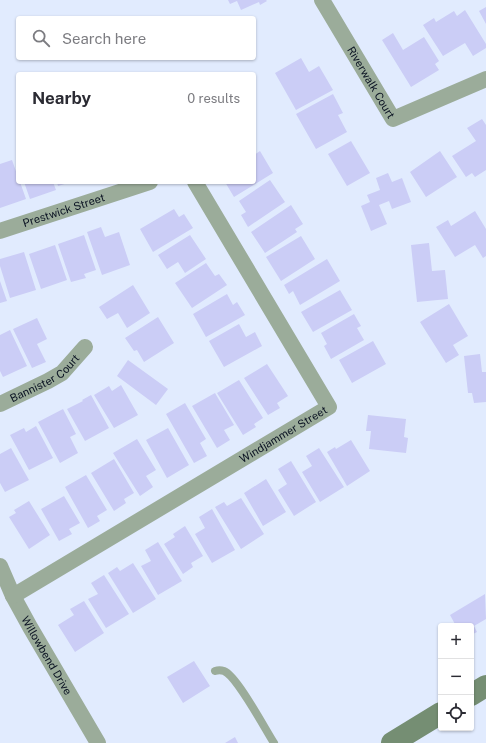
<!DOCTYPE html>
<html lang="en">
<head>
<meta charset="utf-8">
<style>
	:root { --surface:#fff; --page:#f2f2f3; --text:#2b2b33; --muted:#7c7c81; --line:#e1e1e2 }
	body { margin:0; font-family:"Public Sans",sans-serif; background:var(--page); color:var(--text) }
	.controls { position:absolute; right:12px; bottom:12px; display:grid; overflow:hidden; border-radius:4px; box-shadow:0 1px 3px #0004 }
	.controls button { width:36px; height:36px; display:grid; place-items:center; padding:0; border:0; border-bottom:1px solid var(--line); background:var(--surface); color:var(--text); font:20px sans-serif }
	.list { margin:0; padding:0; list-style:none }
	h2 { display:flex; justify-content:space-between; align-items:center; height:52px; margin:0; padding:0 16px; font-size:17px }
	h2 small { font-size:13px; font-weight:400; color:var(--muted) }
	.icon { flex:none; width:22px; height:22px; fill:none; stroke:currentColor; stroke-width:2; stroke-linecap:round; stroke-linejoin:round }
	.map { position:relative; flex:none; width:486px; height:743px; overflow:hidden }
	.search { position:absolute; background:var(--surface); box-shadow:0 1px 3px #0004; left:16px; top:16px; width:240px; height:44px; display:flex; align-items:center; gap:10px; box-sizing:border-box; padding:0 14px; border-radius:4px; color:var(--muted); font-size:15px }
	.panel { position:absolute; background:var(--surface); box-shadow:0 1px 3px #0004; left:16px; top:72px; width:240px; height:112px; border-radius:4px }
	.map>svg:first-child { display:block }
	.building { fill:#cbcdf6 }
	.lines { fill:none; stroke-linecap:round; stroke-linejoin:round }
	.lane { stroke:#9bac9a; stroke-width:8 }
	.street { stroke:#9bac9a; stroke-width:16 }
	.secondary { stroke:#758e73; stroke-width:22 }
	.labels { text-anchor:middle; dominant-baseline:central; stroke-width:3; stroke-linejoin:round; paint-order:stroke }
	.street-label { font-size:11px; fill:#0a1222; stroke:#f8f8f8 }
</style>
</head>
<body>
<div class="map">
<svg width="486" height="743" viewBox="0 0 486 743">
	<rect width="100%" height="100%" fill="#e1ebfe"/>
	<path class="building" d="M228 0H266L267 1 260 5 259 2 241 10 237 1 230 4Z
		M486 7V24L479 11Z
		M465 10 486 44V48L473 56 465 43 443 56 423 25 434 18 436 22 454 11 457 16Z
		M393 33 403 50 424 37 439 61 435 64 439 70 411 87 382 40Z
		M301 58 309 72 319 66 333 90 296 110 275 73Z
		M333 94 343 113 338 115 347 132 316 149 296 114Z
		M482 119 486 125V170L475 177 472 173 466 177 452 156 476 141 467 128Z
		M351 141 370 173 347 186 328 154Z
		M260 151 273 173 234 197 225 182H254V155Z
		M440 151 457 177 426 197 410 172Z
		M12 160 18 177V182H20L26 199 0 208V164Z
		M388 173 392 182 402 178 411 202 392 209 389 201 379 205 387 224 371 231 361 206 370 202 367 195 380 190 376 178Z
		M270 180 285 202 248 227 241 215 246 212 239 201Z
		M24 182H53L56 190 30 199Z
		M57 182H71L58 186Z
		M291 205 303 224 295 229 297 232 265 253 251 232Z
		M174 209 179 217 184 214 193 228 153 252 140 229Z
		M475 211 486 229V256L483 258 475 245 455 257 436 227 448 220 451 226Z
		M101 227 105 237 119 232 130 265 102 275 87 232Z
		M84 235 96 270 84 274 86 278 71 282 58 244Z
		M190 235 206 259 185 273 178 262 167 269 158 255Z
		M301 236 315 259 281 281 266 257Z
		M429 243 432 271 445 270 448 299 417 302 411 245Z
		M55 245 67 280 41 289 29 254Z
		M24 252 36 290 10 298 0 266V259Z
		M327 259 340 281 300 305 293 291 289 294 284 285Z
		M206 263 215 276 219 274 227 285 192 308 175 283Z
		M0 281 7 301 0 303Z
		M133 285 150 313 127 328 118 313 107 319 99 307Z
		M340 290 352 310 313 332 301 312Z
		M227 294 233 305 237 302 245 315 206 337 193 314Z
		M449 304 468 336 453 345 459 355 446 363 420 322Z
		M354 314 361 326 357 328 364 340 331 359 324 346 327 344 321 333Z
		M158 317 174 343 144 362 137 350 134 351 125 338Z
		M37 318 47 339 37 344 46 362 32 368 13 329Z
		M239 324 246 337 255 332 262 346 224 367 209 341Z
		M10 330 27 366 3 377 0 371V335Z
		M373 341 386 364 352 383 339 360Z
		M480 354 482 372H486V402L474 403 472 393H468L464 356Z
		M128 360 168 389 156 405 117 376Z
		M267 364 288 396 277 403 280 408 268 415 244 378Z
		M239 380 263 418 254 424 256 427 243 435 217 393Z
		M121 385 138 415 114 428 94 395 109 386 112 391Z
		M215 393 234 425 224 430 230 440 217 448 192 406Z
		M91 395 109 428 85 441 67 409 83 401 82 400Z
		M185 403 206 439 200 443 207 456 194 463 166 414Z
		M63 409 76 434 70 437 78 453 60 463 38 422Z
		M368 415 406 419 404 437 408 438 406 453 369 449 371 431H366Z
		M36 426 53 458 29 470 10 435 24 428 26 432Z
		M168 428 189 465 167 478 146 440Z
		M137 439 156 470 146 476 153 487 140 496 113 453Z
		M351 440 370 471 347 486 327 452 335 447 336 449Z
		M11 448 29 480 5 492 0 483V454Z
		M319 448 344 487 320 502 302 472 312 466 306 456Z
		M114 459 134 493 124 499 126 503 114 511 91 473Z
		M291 461 316 502 294 516 278 490 287 484 278 469Z
		M86 475 107 510 97 516 100 521 88 528 65 487Z
		M266 479 286 512 263 526 244 493Z
		M64 496 80 523 69 529 72 534 59 541 41 509Z
		M241 498 264 534 241 549 215 507 224 502 227 506Z
		M29 501 50 535 29 549 9 517 16 513 14 510Z
		M212 509 235 550 212 563 195 534 205 528 199 517Z
		M185 526 203 556 191 563 193 567 183 574 164 544 175 537 173 534Z
		M158 542 182 581 158 595 141 566 151 561 145 550Z
		M133 563 156 599 133 613 108 573 117 567 120 571Z
		M104 575 129 614 106 628 88 599 98 594 91 583Z
		M485 594 486 619 474 626 477 632 471 635V626H456L450 615Z
		M84 601 104 633 75 652 58 625 74 615 70 609Z
		M194 661 210 686 183 703 167 677Z
		M235 737 238 743H225Z"/>
	<g class="lines">
		<path class="lane" d="M215 671C218 670 221 670 224 671 237 676 265 729 274 743"/>
		<g class="street">
			<path id="s1" d="M322 0 393 119 486 79"/>
			<path id="s2" d="M0 231 150 182"/>
			<path id="s3" d="M0 404 48 381 62 373 85 347"/>
			<path id="s4" d="M0 566 13 596 30 627 98 743"/>
			<path id="s5" d="M13 596 329 407 195 182"/>
		</g>
		<path class="secondary" d="M471 695 486 686
			M392 743 441 713"/>
	</g>
	<g class="labels">
		<g class="street-label">
			<text stroke="none"><textPath href="#s1" startOffset="96">Riverwalk Court</textPath></text>
			<text stroke="none"><textPath href="#s2" startOffset="67">Prestwick Street</textPath></text>
			<text stroke="none"><textPath href="#s3" startOffset="52">Bannister Court</textPath></text>
			<text stroke="none"><textPath href="#s5" startOffset="315">Windjammer Street</textPath></text>
			<text stroke="none"><textPath href="#s4" startOffset="101">Willowbend Drive</textPath></text>
		</g>
	</g>
</svg>
<div class="controls">
<button>+</button>
<button>−</button>
<button><svg class="icon" aria-label="locate" viewBox="0 0 24 24"><circle cx="12" cy="12" r="6"/><path d="M12 2v4M12 18v4M2 12h4M18 12h4"/></svg></button>
</div>
<div class="search"><svg class="icon" aria-label="search" viewBox="0 0 24 24"><circle cx="10" cy="10" r="6"/><path d="M15 15l6 6"/></svg>Search here</div>
<section class="panel">
<h2>Nearby<small>0 results</small></h2>
<ul class="list">
</ul>
</section>
</div>
</body>
</html>
